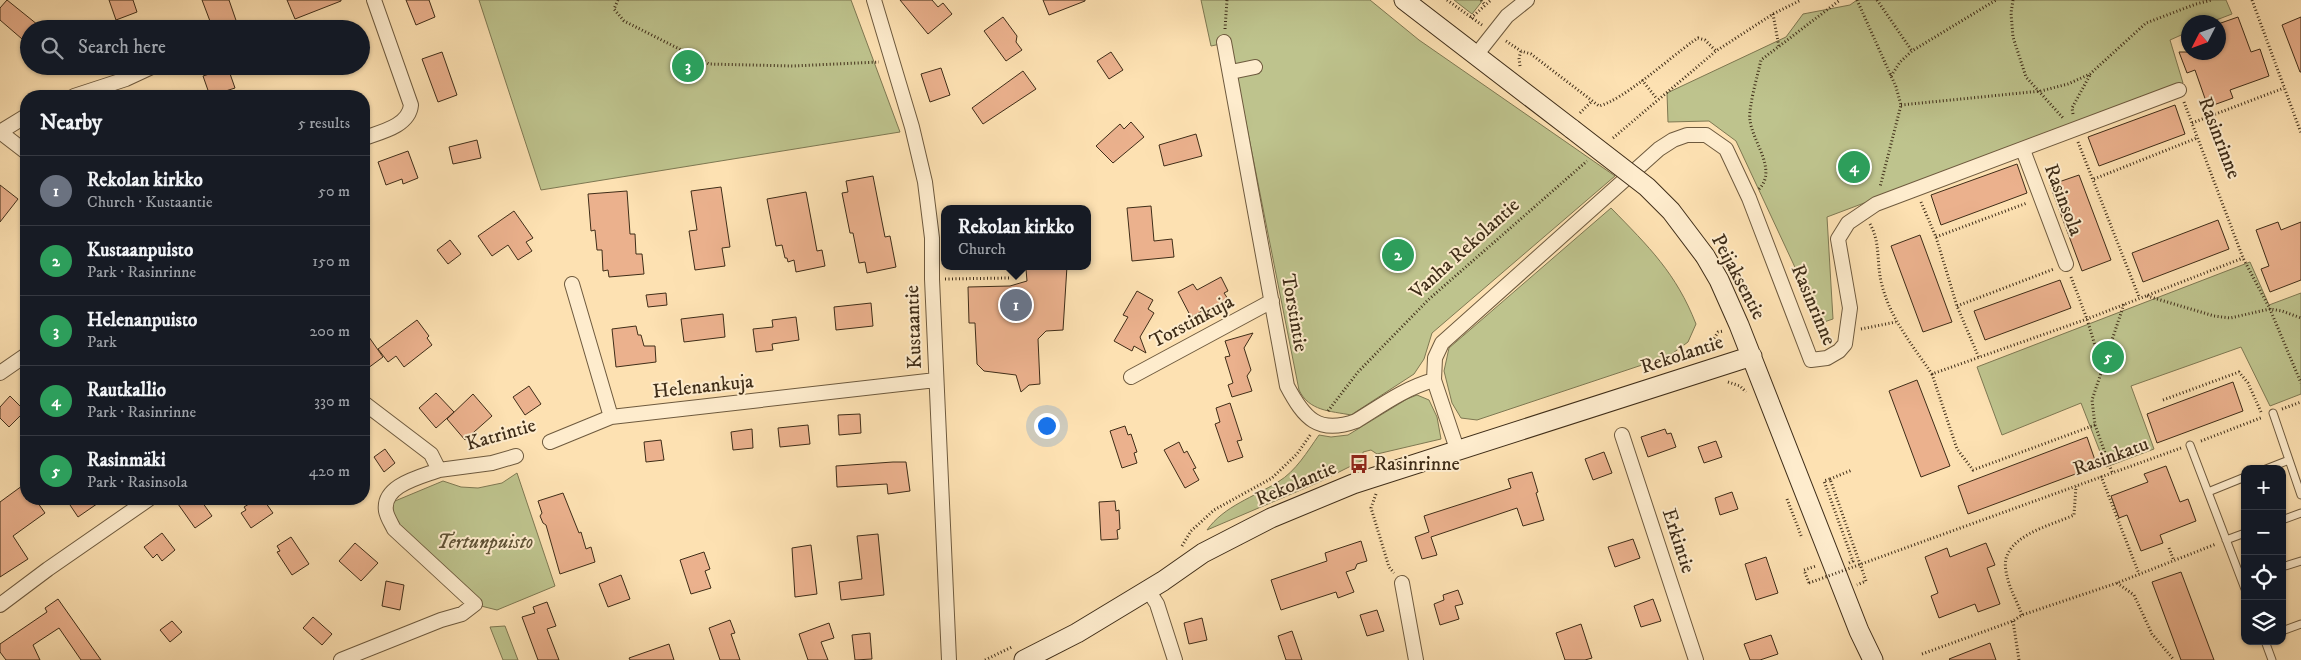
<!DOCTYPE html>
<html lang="en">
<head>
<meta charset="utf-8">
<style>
	:root { --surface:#171b24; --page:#242831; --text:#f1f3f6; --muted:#9ea1a6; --line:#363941; --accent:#b45309 }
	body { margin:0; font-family:"IM FELL DW Pica",serif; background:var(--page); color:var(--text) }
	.controls { position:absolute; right:15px; bottom:15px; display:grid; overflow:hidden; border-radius:10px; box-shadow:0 1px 4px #0004 }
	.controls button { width:45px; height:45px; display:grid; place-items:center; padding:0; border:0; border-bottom:1px solid var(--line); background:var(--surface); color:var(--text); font:25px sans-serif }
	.compass { position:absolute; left:2181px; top:15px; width:45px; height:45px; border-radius:50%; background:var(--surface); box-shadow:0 1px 4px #0004; rotate:228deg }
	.you { position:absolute; left:1046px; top:425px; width:18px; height:18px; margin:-12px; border:4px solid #fff; border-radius:50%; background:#1a73e8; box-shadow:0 0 0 8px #1a73e833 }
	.badge { display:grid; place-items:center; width:32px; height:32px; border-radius:50%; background:var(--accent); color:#fff; font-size:16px; font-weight:700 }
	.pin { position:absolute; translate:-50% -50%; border:2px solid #fff; box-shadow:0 1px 5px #0006 }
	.popup { position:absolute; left:941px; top:205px; width:150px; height:65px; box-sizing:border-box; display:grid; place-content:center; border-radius:10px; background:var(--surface); filter:drop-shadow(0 1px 4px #0005); font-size:16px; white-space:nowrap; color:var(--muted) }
	.popup b { font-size:19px; color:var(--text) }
	.popup::after { content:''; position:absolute; left:50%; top:100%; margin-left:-10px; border:10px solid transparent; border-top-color:var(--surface) }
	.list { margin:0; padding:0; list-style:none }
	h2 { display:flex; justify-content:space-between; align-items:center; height:65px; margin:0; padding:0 20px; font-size:21px }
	h2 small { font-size:16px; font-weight:400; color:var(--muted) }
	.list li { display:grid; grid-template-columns:32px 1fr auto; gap:15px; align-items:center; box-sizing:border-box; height:70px; padding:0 20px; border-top:1px solid var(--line) }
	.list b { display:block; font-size:19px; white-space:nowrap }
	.list p { margin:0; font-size:16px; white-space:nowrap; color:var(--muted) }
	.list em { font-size:16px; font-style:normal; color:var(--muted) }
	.icon { flex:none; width:28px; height:28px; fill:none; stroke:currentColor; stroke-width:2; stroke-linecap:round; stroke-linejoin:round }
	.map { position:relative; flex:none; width:2301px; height:660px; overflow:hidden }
	.search { position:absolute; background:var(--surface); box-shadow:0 1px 4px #0004; left:20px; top:20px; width:350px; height:55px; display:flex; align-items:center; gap:12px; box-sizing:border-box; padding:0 18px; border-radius:28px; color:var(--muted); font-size:19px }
	.panel { position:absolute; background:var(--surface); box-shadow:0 1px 4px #0004; left:20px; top:90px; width:350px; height:415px; border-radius:20px }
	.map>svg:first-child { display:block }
	.green { fill:#bec38d; stroke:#7e7852 }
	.building { fill:#ebb18d; stroke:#3f2d18 }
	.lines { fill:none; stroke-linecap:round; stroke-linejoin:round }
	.lane-casing { stroke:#6e5a3e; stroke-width:9 }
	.street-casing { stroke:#6e5a3e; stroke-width:16 }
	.secondary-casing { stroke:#3f2d18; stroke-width:21 }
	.path { stroke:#3f2d18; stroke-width:3; stroke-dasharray:1 2.5; stroke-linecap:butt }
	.lane { stroke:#feeccd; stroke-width:7 }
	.street { stroke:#feeccd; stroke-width:14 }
	.secondary { stroke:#feeccd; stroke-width:19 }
	.secondary-bridge-casing { stroke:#3f2d18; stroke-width:21; stroke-linecap:butt }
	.path-bridge { stroke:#3f2d18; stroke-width:3; stroke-dasharray:1 2.5; stroke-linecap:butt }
	.secondary-bridge { stroke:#feeccd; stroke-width:19 }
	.labels { text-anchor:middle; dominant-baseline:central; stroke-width:4; stroke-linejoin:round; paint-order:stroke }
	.street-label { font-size:20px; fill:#3f2d18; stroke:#feeccd }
	.poi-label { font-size:20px; fill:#3f2d18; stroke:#feeccd; text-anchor:start }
	.park-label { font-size:20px; font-style:italic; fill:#5f5235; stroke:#feeccd }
</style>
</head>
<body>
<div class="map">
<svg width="2301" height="660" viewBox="0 0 2301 660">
	<rect width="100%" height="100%" fill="#fde1b2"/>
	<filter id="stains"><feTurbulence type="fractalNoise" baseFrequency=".004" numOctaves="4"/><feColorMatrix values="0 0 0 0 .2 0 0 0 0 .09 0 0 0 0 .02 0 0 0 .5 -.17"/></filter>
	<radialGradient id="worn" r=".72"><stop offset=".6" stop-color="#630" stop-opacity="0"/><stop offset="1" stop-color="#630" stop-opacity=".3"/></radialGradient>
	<path class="green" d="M479 0H851L900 132 541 190Z
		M1201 0H1370L1419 40 1615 176 1432 333 1424 359 1414 374 1351 415C1330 411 1309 411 1299 390L1230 42 1211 46Z
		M1454 0H1483L1472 14Z
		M1857 0H2226L2232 14 2211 22H2188V32L2170 40 2183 83 1827 217 1833 319 1821 323 1736 141 1709 121 1668 122 1667 93 1786 37 1803 14 1850 5Z
		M1611 208C1649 247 1676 273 1696 324L1688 342 1669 356 1477 420 1461 418 1452 403 1444 371 1449 348Z
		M2250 262 2269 305 2301 293V394L2270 406 2241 347 2131 386 2154 449 2106 467 2081 403 2002 435 1977 367Z
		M1417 395 1429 400 1437 417 1441 439 1377 454 1371 450 1363 452V460L1317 483 1207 530C1224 506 1254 497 1278 482 1296 471 1307 452 1319 435L1331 437 1348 435 1407 399Z
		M517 473 555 586 497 610 481 606 384 512 395 501 443 481 461 487 478 488 502 483Z
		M505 626 518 660H503L490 627Z"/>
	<path class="building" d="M7 0 43 29H29V45L0 20V8Z
		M109 0H133L137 12 116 20Z
		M202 0H229L239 29H213Z
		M287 0H341V1L295 19Z
		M406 0H429L435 17 416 25Z
		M900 0H932L938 7 943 3 952 14 928 34Z
		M1043 0H1085V1L1049 15Z
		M1003 17 1017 36 1016 42 1022 50 1006 61 984 31Z
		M2238 17 2251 52 2260 49 2269 76 2230 90 2233 98 2208 107 2195 70 2187 73 2179 52H2218V24Z
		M2301 17V72H2300L2282 25Z
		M442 52 457 95 438 102 422 59Z
		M1111 52 1123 70 1109 79 1097 61Z
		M228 68 235 88 210 96 203 76Z
		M941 68 950 95 930 102 921 74Z
		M1023 71 1036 89 983 124 972 108Z
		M2175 105 2185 134 2099 166 2088 137Z
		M1131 122 1144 137 1113 163 1096 146 1120 124 1124 129Z
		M1196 134 1202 156 1164 166 1159 145Z
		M477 140 481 158 453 164 449 147Z
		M408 151 418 178 403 184 402 179 386 185 378 162Z
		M2017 164 2027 193 1941 225 1931 195Z
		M2079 175 2111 260 2082 271 2050 185Z
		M873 176 885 237 890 236 896 267 867 273 865 262 859 263 853 233H850L842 193 848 192 846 181Z
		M0 185 18 199 0 222Z
		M721 187 730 247 722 248 725 266 695 270 689 231 697 230 691 191Z
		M627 191 630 234H635L636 254H642L644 274 609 277 608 270 603 271 602 250H597L595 230 591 231 588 194Z
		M806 192 817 251 822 250 825 266 796 272 794 260 788 262 787 258H785L782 245 776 246 767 199Z
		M1151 206 1154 241 1172 239 1174 257 1132 261 1127 208Z
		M514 211 533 238 526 242 532 251 518 260 508 245 492 256 478 236Z
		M2218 220 2229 249 2143 282 2132 253Z
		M2278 222 2281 230 2301 222V280L2270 292 2261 269 2269 266 2256 230Z
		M1920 235 1952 322 1923 332 1891 246Z
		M450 240 461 254 448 264 437 250Z
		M1031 266H1067L1063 330 1046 331 1038 339 1040 384 1029 385 1021 392 1016 375 984 371 977 364 975 323H969L968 287 1010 286 1027 281 1026 269H1031Z
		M1221 277 1228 291 1224 293 1230 302 1208 313 1206 309 1191 317 1178 292 1193 284 1197 290Z
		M2060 280 2071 308 1985 340 1974 311Z
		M1137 291 1153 300 1148 309 1154 313 1140 337 1146 353 1134 346 1132 351 1114 341 1128 317 1123 315Z
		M666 293 667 305 648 307 646 295Z
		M871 303 873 326 836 330 834 307Z
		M723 314 725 337 684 342 681 319Z
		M796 317 799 340 772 344 773 350 756 352 753 329 773 327 772 320Z
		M417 320 429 336 427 338 432 345 404 367 396 356 388 362 378 349Z
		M636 326 638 335H641L644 346H655L656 362 616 367 612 329Z
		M364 330 383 357 364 371Z
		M1253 333 1244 348 1251 370 1247 376 1252 391 1232 397 1228 385 1233 383 1225 357 1230 356 1225 341Z
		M1917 380 1950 466 1921 477 1889 391Z
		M2233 382 2243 411 2157 443 2147 414Z
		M529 386 541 404 525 415 513 397Z
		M436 393 454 412 436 428 419 408Z
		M473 394 492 416 465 440 447 419Z
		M10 396 25 411 9 427 0 418V407Z
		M1230 403 1242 440 1237 441 1243 457 1228 462 1215 424 1220 422 1216 408Z
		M860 414 861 433 839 435 838 415Z
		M808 425 810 444 780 447 778 428Z
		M1125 426 1128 435 1131 434 1137 452 1134 453 1137 463 1122 468 1110 431Z
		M752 429 753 448 733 450 731 432Z
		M1665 429 1667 434 1671 433 1676 447 1648 457 1641 437Z
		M2087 437 2097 466 1968 514 1958 486Z
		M661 440 664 460 646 462 644 442Z
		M1716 441 1722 457 1704 463 1698 447Z
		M1179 442 1184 453 1187 451 1196 468 1193 469 1199 480 1185 488 1164 450Z
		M385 449 395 463 384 472 374 457Z
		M1604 452 1612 473 1593 480 1585 459Z
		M893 462H906L910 491 888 494 887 484 837 487 836 466Z
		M2166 466 2180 502 2188 499 2196 521 2160 535 2163 543 2141 551 2127 515 2119 518 2111 496 2148 482 2144 474Z
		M1532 472 1538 492 1536 493 1544 520 1523 526 1517 508 1431 537 1437 555 1422 559 1415 537 1429 532 1424 516 1511 488 1508 479Z
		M26 483V499H35L45 513 13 536 28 559 0 577V502Z
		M1732 492 1738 509 1720 515 1715 498Z
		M563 493 579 533 581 532 586 549 591 547 595 562 560 574 546 525 543 523 540 516 542 513 538 501Z
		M66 499H104L78 517Z
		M186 499H200L212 516 195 528 178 504Z
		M257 499H263L273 513 251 528 241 513 246 510 244 507Z
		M1115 501 1116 511 1119 510 1120 529 1117 530 1118 539 1101 540 1099 502Z
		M162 533 175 550 162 561 157 554 153 558 144 547Z
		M878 534 884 595 841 600 839 582 862 579 857 536Z
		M291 537 309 564 292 575 277 552 280 551 277 546Z
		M1633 539 1640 558 1615 567 1608 547Z
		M1361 541 1367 561 1357 564 1355 569 1346 572 1354 592 1338 598 1336 592 1281 610 1271 580 1327 561 1325 553Z
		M355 543 378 563 361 581 339 561Z
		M1986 543 1995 565 1987 568 2000 604 1978 612 1975 604 1939 618 1931 596 1938 593 1925 557 1947 548 1950 557Z
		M811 545 817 594 795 597 792 548Z
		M704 552 710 569 705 571 711 588 691 594 680 560Z
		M1766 557 1778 593 1756 600 1745 564Z
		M2181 572 2214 660H2181L2152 582Z
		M621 575 630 599 608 607 599 584Z
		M386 581 404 585 400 610 382 606Z
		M1458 590 1463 604 1455 606 1459 619 1440 625 1434 604 1444 600 1443 595Z
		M58 599 101 660H81L59 628 33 645 40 660H6L0 652V644L47 612 45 608Z
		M1653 599 1661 621 1641 627 1634 606Z
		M547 602 556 626 547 629 559 660H538L522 617 535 613 533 607Z
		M1377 610 1384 631 1367 636 1360 615Z
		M313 617 332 634 322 645 303 628Z
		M1202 618 1207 640 1189 644 1184 623Z
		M730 620 735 633 731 634 740 660H720L709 628Z
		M172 621 182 632 170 642 160 630Z
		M829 623 834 638 821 642 828 660H808L799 634Z
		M1581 624 1592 658 1585 660H1565L1556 633Z
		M1292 631 1302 660H1286L1278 636Z
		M870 633 872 659 855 660 852 635Z
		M1771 635 1778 654 1760 660H1750L1744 644Z
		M1990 643 1996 660H1950L1949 659Z
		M669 644 674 660H630L629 658Z"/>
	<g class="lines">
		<g class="lane-casing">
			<path id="lane" d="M2273 413 2301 495
				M2190 445 2245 589
				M2266 469 2289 460
				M2208 492 2245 477
				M2282 520 2301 513
				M2226 540 2245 533
				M2282 567 2301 561
				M2282 631 2301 624
				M2265 641 2272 660"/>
		</g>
		<g class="street-casing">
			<path id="street" d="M874 0 912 127 925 182 932 238V279L949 660
				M1224 42 1287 386C1304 418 1318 435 1356 421 1382 405 1405 388 1434 380
				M1477 54 1507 16 1527 0
				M1231 72 1255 67
				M74 96 126 79 154 66
				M0 132 26 152
				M0 132 26 116
				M364 138C381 132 409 126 411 105L374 0
				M2023 150 2066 264
				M572 284 611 417 936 380
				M0 373 26 355
				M1131 377 1272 301
				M364 403 431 454 439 470 492 463 516 456
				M1622 435 1696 660
				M550 442 611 417
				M1458 452 1434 380 1435 358 1442 343 1659 149 1673 140 1687 135H1706L1726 149 1749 198 1811 360 1827 358 1839 351 1845 344 1850 308 1838 239 1848 223 1876 204 2179 90
				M1402 583 1416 660
				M1148 590 1157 604 1175 660
				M0 605 48 569 149 499
				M341 660 441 620 462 614 475 604 394 529C391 523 387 517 386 511 382 485 421 477 439 470"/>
		</g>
		<g class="secondary-casing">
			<path id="secondary" d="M1404 0 1572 129
				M1705 256 1719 280 1739 325 1859 631 1873 660
				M1024 660 1077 633 1163 581 1203 553 1271 518 1353 484 1752 356"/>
		</g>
		<path class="path" d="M618 0 614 9 624 21 709 64 793 66 879 62
			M1447 0 1482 25
			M1481 0 1485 5
			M1857 0 1896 87 1901 105 1880 187
			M1877 0 1912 51
			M2013 0 2011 13 2013 37 2026 77 2063 118
			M2252 0 2301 133
			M1773 14 1779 47
			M1471 18 1491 0
			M1225 29 1227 0
			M1506 41 1521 51 1531 54 1599 106C1623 100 1670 58 1692 42L1698 38 1705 40 1716 51
			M1520 66 1519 58 1521 51
			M1891 76 1900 62 1912 51 1996 0
			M1642 80 1657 99
			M2184 102 2243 258 2270 309 2301 383
			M1901 105 2041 91 2068 84 2090 74 2146 23 2196 4 2212 0
			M1580 113 1592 101
			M2073 114 2072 108 2090 75
			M2192 123 2284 88
			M1613 138 1716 51 1773 14 1801 0
			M2078 142 2139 297
			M2094 179 2197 138
			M1759 189C1778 170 1752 141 1750 120 1748 108 1758 74 1761 60L1840 0
			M1921 202 1936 237 1957 306 1979 358
			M1870 224C1881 243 1876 264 1882 285 1890 318 1913 346 1932 374L2087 319 2243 258
			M1936 237 2027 203
			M2071 277 2087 319 2102 369
			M945 279 1009 278
			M2147 296 2214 316 2230 318 2270 309 2282 311 2301 318
			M1957 306 2054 269
			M1861 329 1896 322
			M1689 356 1710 345 1718 332 1723 331
			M1932 374 1957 449 1973 470 2095 425
			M1728 382 1740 386 1746 392
			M2163 400 2239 372 2248 383 2261 412
			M2282 409 2301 402
			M1328 411 1358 372 1428 300 1587 161
			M2201 441 2263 417
			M2112 472 2095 425 2092 400 2124 304
			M2101 476 2139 574
			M1830 479 1852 470
			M1376 494 1371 508 1389 567 1394 573
			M1787 499 1802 538
			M1930 539 2181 448
			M1182 546 1191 531 1214 510 1272 478 1297 454 1311 434
			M2169 548 2174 561
			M1849 563 1853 561 1824 481 1830 479 1866 581 1857 585
			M1809 583 1804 570 1816 566
			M2117 583 2134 595 2152 634 2174 660
			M2022 615C2017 601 2008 586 2006 571 1999 537 2050 526 2074 515L2076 486
			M2013 621 2019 660
			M1922 654 2013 621 2022 615 2117 583 2216 544
			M985 660 1012 647"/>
		<use href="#lane" class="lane"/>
		<use href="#street" class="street"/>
		<use href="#secondary" class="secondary"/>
		<g class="secondary-bridge-casing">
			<path id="secondary-bridge" d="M1572 129 1647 187 1671 211 1705 256"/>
		</g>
		<path class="path-bridge" d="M1809 583 1930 539"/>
		<use href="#secondary-bridge" class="secondary-bridge"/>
	</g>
	<defs>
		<g id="bus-bare" transform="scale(1.5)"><path d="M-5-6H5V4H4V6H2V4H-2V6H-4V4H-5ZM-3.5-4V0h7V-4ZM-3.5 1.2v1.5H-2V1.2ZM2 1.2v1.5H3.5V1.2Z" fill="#8f2418" stroke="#feeccd" stroke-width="2.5" paint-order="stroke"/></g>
	</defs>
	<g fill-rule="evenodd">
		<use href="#bus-bare" x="1359" y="464"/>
	</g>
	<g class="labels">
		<g class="street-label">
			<text transform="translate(2219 138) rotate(69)">Rasinrinne</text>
			<text transform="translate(2063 200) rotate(69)">Rasinsola</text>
			<text transform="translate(1465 249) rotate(-42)">Vanha Rekolantie</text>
			<text transform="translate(1738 277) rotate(62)">Peijaksentie</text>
			<text transform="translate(1813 305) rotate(67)">Rasinrinne</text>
			<text transform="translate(1294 313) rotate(80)">Torstintie</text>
			<text transform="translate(1192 322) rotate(-28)">Torstinkuja</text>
			<text transform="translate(914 327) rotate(-92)">Kustaantie</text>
			<text transform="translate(1682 355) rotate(-18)">Rekolantie</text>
			<text transform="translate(703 387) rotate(-6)">Helenankuja</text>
			<text transform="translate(501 435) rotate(-16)">Katrintie</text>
			<text transform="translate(2111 457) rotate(-20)">Rasinkatu</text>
			<text transform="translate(1296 484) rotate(-23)">Rekolantie</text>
			<text transform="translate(1678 541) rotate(72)">Erkintie</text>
		</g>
		<g class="poi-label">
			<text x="1374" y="464">Rasinrinne</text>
		</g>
		<g class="park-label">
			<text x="485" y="542">Tertunpuisto</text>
		</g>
	</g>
	<rect width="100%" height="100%" filter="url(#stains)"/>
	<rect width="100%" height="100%" fill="url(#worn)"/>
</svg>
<div class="controls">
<button>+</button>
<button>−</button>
<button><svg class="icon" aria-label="locate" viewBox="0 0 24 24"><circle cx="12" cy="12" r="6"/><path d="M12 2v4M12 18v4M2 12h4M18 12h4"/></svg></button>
<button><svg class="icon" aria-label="layers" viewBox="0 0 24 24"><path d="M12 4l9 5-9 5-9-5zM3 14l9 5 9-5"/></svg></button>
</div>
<svg class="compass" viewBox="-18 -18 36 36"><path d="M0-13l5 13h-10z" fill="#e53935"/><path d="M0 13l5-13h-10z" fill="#9ea1a6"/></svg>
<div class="you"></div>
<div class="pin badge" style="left:1016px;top:305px;background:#6b7280">1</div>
<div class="popup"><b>Rekolan kirkko</b>Church</div>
<div class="pin badge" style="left:1398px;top:255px;background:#2e9e5b">2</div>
<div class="pin badge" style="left:688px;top:66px;background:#2e9e5b">3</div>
<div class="pin badge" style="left:1854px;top:167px;background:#2e9e5b">4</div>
<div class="pin badge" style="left:2108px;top:357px;background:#2e9e5b">5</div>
<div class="search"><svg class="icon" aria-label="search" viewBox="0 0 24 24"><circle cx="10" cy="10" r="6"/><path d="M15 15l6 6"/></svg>Search here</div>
<section class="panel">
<h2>Nearby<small>5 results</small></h2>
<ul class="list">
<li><span class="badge" style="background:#6b7280">1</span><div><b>Rekolan kirkko</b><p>Church · Kustaantie</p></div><em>50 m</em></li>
<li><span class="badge" style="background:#2e9e5b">2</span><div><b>Kustaanpuisto</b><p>Park · Rasinrinne</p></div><em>150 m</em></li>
<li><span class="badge" style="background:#2e9e5b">3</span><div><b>Helenanpuisto</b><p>Park</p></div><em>200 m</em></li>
<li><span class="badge" style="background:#2e9e5b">4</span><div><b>Rautkallio</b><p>Park · Rasinrinne</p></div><em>330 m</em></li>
<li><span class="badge" style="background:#2e9e5b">5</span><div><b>Rasinmäki</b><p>Park · Rasinsola</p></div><em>420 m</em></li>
</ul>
</section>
</div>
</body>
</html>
